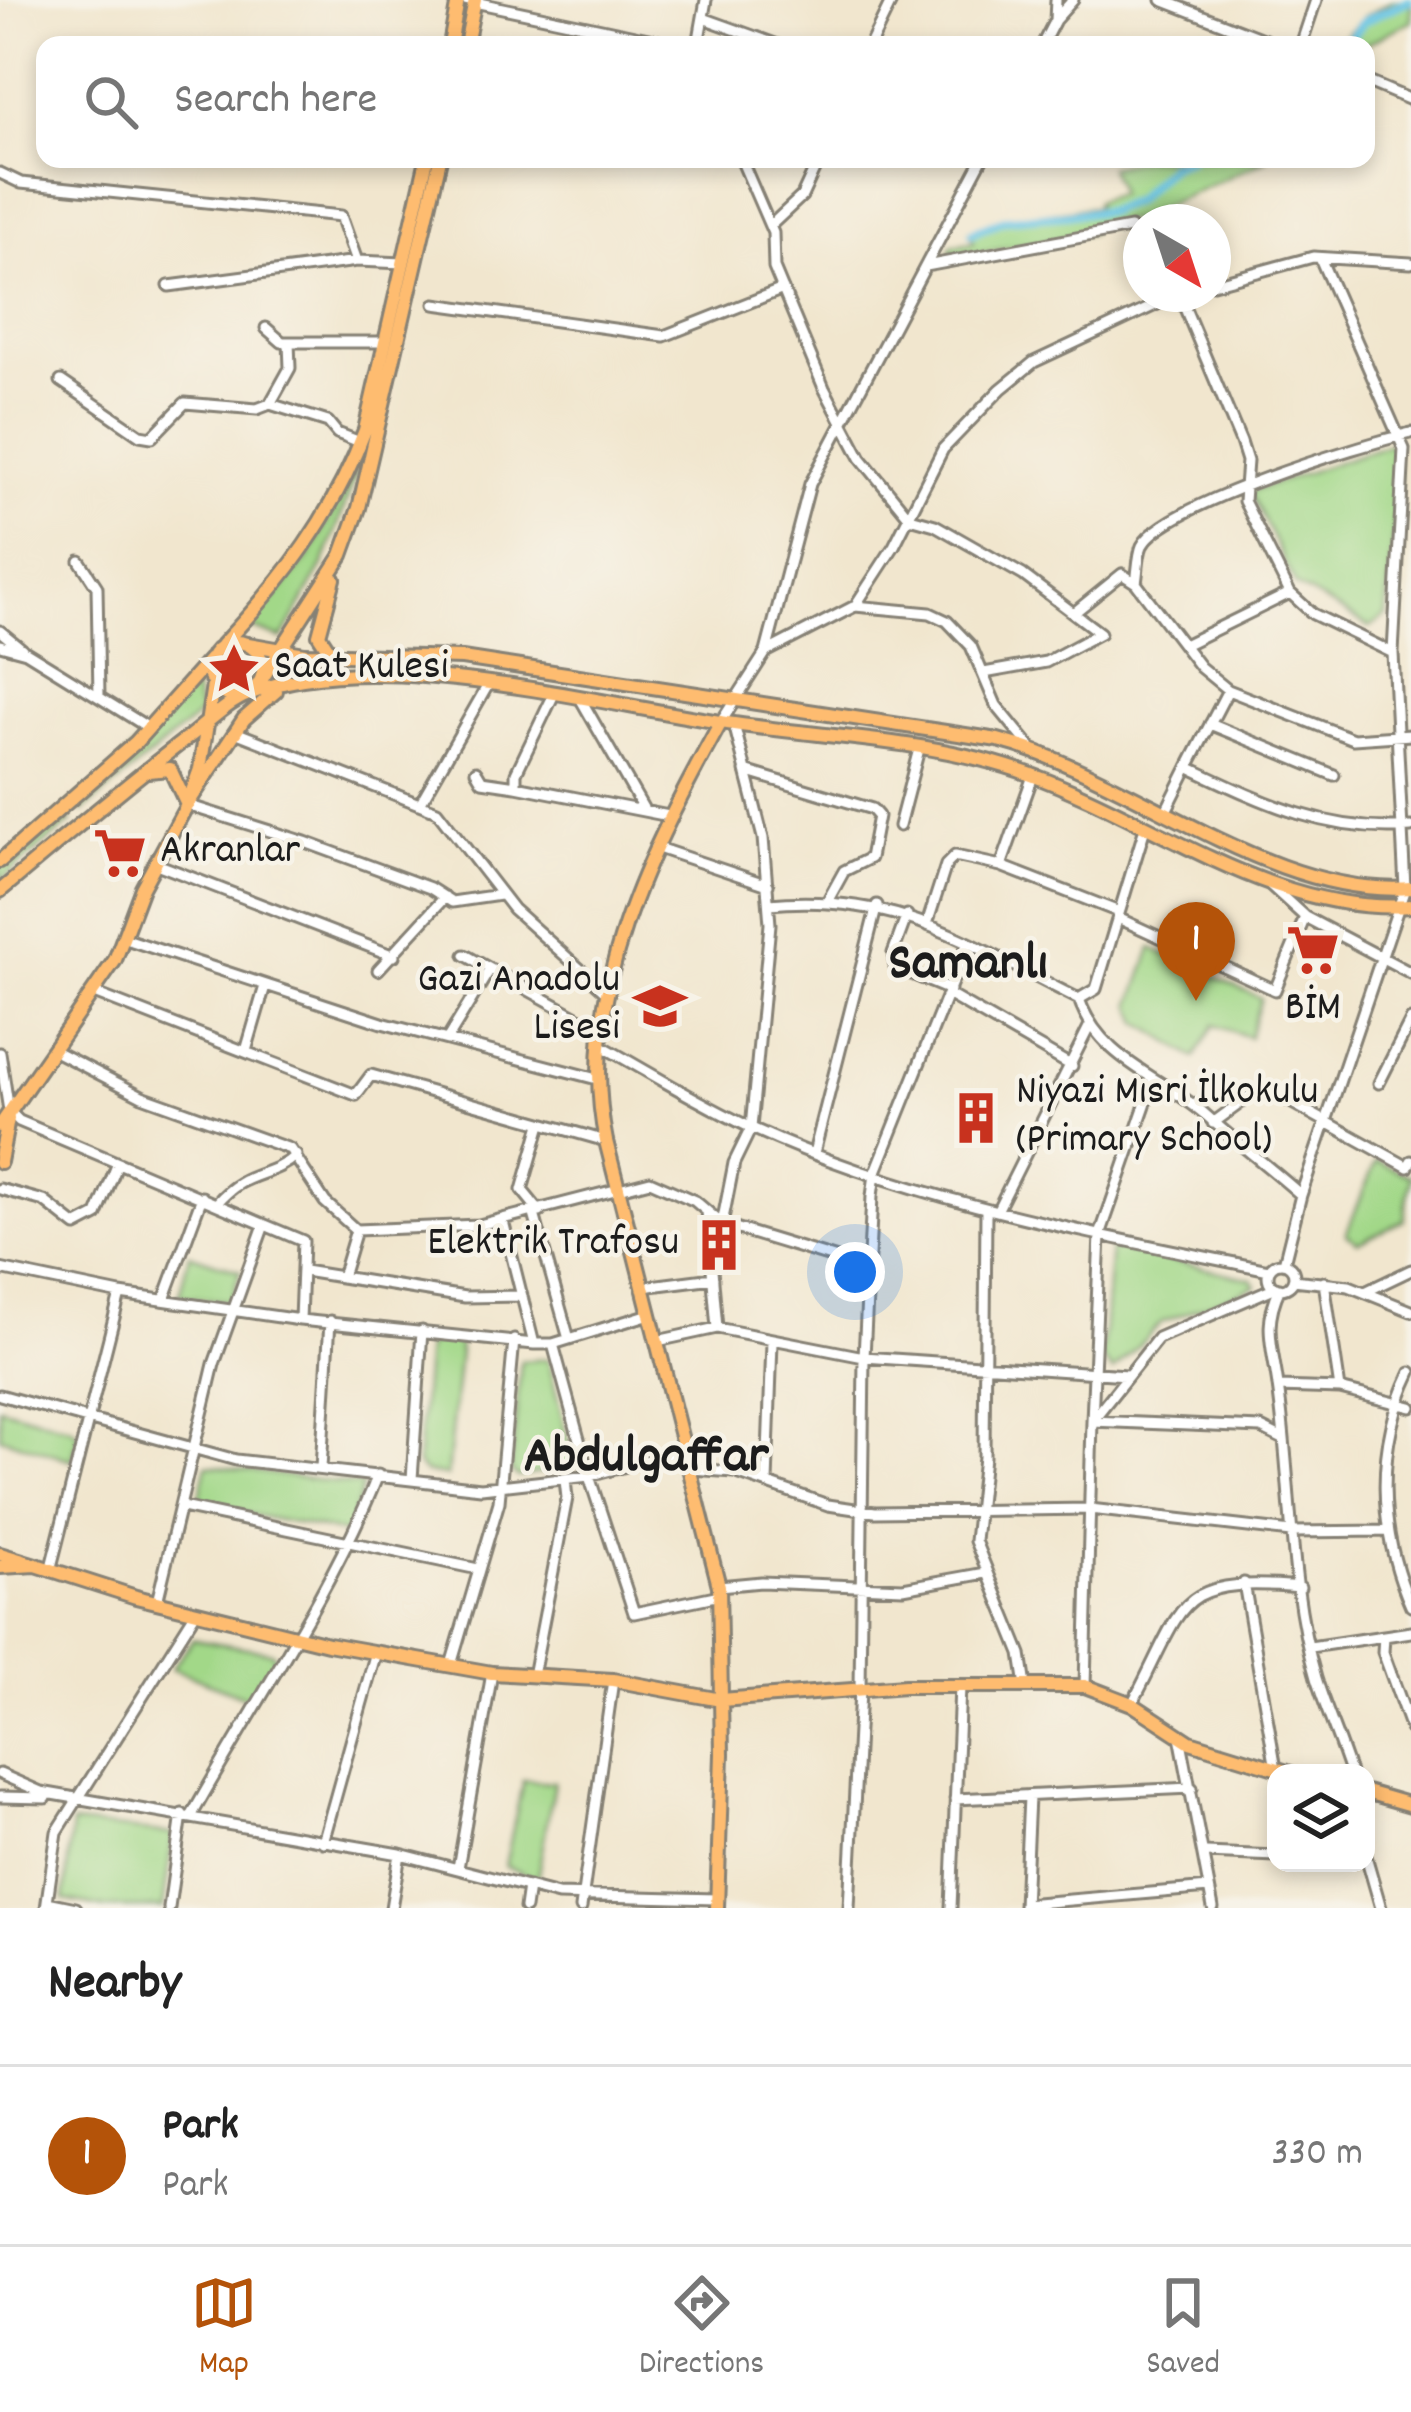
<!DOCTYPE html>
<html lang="en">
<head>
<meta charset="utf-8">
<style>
	:root { --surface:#fff; --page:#f6f6f6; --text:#222; --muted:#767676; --line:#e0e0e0; --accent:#b45309 }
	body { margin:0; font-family:Dekko,sans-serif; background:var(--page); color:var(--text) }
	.controls { position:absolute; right:36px; bottom:36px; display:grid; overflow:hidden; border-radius:24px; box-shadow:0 6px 18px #0003 }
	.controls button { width:108px; height:108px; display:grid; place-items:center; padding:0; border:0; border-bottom:3px solid var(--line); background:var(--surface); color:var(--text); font:60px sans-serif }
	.compass { position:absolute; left:1123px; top:204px; width:108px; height:108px; border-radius:50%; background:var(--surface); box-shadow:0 6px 18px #0003; rotate:141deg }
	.you { position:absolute; left:855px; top:1272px; width:42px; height:42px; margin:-30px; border:9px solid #fff; border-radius:50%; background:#1a73e8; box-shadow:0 0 0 18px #1a73e833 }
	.badge { display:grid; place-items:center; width:78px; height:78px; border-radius:50%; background:var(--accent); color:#fff; font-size:39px; font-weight:700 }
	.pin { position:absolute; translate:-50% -99px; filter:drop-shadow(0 3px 6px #0008) }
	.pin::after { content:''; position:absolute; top:63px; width:42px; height:36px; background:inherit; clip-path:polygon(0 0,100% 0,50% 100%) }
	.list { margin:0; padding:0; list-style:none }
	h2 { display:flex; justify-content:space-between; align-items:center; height:156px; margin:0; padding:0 48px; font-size:51px }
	h2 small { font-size:39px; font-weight:400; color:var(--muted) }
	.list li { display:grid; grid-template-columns:78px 1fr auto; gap:36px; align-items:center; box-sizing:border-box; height:180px; padding:0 48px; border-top:3px solid var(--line) }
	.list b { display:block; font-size:45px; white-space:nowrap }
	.list p { margin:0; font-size:39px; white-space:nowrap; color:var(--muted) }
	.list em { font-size:39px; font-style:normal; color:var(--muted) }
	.icon { flex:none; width:66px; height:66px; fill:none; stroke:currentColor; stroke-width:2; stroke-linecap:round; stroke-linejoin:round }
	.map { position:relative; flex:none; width:1411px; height:1908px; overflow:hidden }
	.search { position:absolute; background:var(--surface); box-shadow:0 6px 18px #0003; left:36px; right:36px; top:36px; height:132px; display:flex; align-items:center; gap:30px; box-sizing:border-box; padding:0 42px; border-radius:24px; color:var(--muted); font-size:45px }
	.sheet { height:336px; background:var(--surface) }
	nav { display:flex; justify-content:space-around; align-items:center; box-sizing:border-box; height:168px; border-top:3px solid var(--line); background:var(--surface); font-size:33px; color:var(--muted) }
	nav a { display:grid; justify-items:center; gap:6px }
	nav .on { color:var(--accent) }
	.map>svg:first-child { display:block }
	.green { fill:#a2d888; stroke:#5f7a52; stroke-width:3 }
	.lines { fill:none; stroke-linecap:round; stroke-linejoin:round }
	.canal { stroke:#66c4e4; stroke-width:9 }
	.minor-casing { stroke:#868175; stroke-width:15 }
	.major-casing { stroke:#868175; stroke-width:18 }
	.minor { stroke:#fff; stroke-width:9 }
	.major { stroke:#febc70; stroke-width:12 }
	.labels { text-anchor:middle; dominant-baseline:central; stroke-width:9; stroke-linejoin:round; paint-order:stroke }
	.poi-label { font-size:42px; fill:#1c1c1c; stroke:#f7f3e8; text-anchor:start }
	.district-label { font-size:54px; font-weight:bold; fill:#1c1c1c; stroke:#f7f3e8 }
</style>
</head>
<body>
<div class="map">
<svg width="1411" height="1908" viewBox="0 0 1411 1908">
	<rect width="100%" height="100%" fill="#f7f3e8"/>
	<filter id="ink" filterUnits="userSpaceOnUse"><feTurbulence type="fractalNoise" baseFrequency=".00833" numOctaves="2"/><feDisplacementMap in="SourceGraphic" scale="24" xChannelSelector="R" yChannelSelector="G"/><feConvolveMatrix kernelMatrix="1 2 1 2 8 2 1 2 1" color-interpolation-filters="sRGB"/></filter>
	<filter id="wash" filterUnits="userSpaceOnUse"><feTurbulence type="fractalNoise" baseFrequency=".004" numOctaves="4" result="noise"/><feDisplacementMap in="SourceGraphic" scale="48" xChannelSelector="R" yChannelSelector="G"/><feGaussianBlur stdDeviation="2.7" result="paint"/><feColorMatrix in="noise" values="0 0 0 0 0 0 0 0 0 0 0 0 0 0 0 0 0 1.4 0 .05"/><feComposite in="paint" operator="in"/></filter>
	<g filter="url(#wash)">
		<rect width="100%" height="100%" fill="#f1e6ce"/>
		<path class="green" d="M1392 0H1411V21L1363 45H1337L1364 17Z
			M1146 159H1268L1132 220 1092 224 1091 233 957 257 949 252 952 246 974 243 969 232 1000 219 1095 207 1096 201 1119 193 1109 167Z
			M1393 443 1399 479 1386 616 1370 627 1296 586 1250 492Z
			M363 455 324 563 282 639 249 627 309 557Z
			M193 686 200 714 83 811 78 806Z
			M62 817 71 822 0 881V867Z
			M1152 948 1261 998 1249 1037 1214 1025 1195 1058 1140 1023 1132 1004Z
			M1376 1161 1411 1176 1404 1220 1358 1242 1346 1234Z
			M1111 1247 1252 1279 1256 1286 1162 1322 1113 1371 1102 1358Z
			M189 1254 240 1271 231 1301 179 1296Z
			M435 1339 460 1341 447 1476 425 1473 417 1464 427 1346Z
			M548 1359 574 1467 518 1477 511 1471 521 1361Z
			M0 1407 72 1428 79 1435 72 1460 0 1437Z
			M207 1465 362 1486 348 1534 198 1504Z
			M193 1639 272 1652 278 1660 250 1699 172 1668Z
			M523 1780 554 1782 537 1879 505 1866Z
			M72 1824 173 1834 163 1908H108L64 1900Z"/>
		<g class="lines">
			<path class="canal" d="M1345 45 1364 21 1409 0
				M972 233 1003 220 1109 211 1134 201 1171 165 1189 159"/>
		</g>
	</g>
	<g filter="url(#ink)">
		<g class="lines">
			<g class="minor-casing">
				<path id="minor" d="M465 0 677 45
					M1056 0 1055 20 1073 0
					M1162 0 1278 45
					M703 18 778 45
					M698 45 706 0
					M870 45 892 0
					M1042 45 1055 20
					M1301 45 1316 0
					M1366 81 1411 100
					M741 159 773 233 774 268 824 388 861 458 910 518 935 525 1023 575 1100 633 1046 662 984 673
					M1109 159H1125
					M0 173 21 183 341 216 357 261
					M770 226 802 196 819 159
					M926 266 1130 228
					M1213 284 1313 257 1411 263
					M169 286 357 261 404 263
					M1179 294 1241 442 1247 461 1244 501 1290 593
					M435 304 664 336 783 289
					M266 328 282 342H385
					M289 342 290 368 270 404 328 422 337 433 360 442
					M61 381 140 435 152 437 185 403 257 409 270 404
					M80 561 97 587 99 696
					M1136 583C1138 572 1138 555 1142 546 1164 504 1360 445 1411 433
					M855 606 930 613 947 621 971 646 996 705 1032 749
					M1075 612 1122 574 1136 583 1200 667 1228 690 1353 739 1411 735
					M0 631 22 649
					M0 645 26 652 149 728
					M1184 645 1290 593 1313 614 1393 653
					M766 652 855 606 894 546 943 449 1001 389 1034 362 1179 294
					M554 694 516 773V786L669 816
					M580 698 643 808
					M721 722 766 652 810 484 982 159
					M1210 724 1334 775
					M235 732 437 811 513 909 607 993
					M1188 767 1228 690
					M476 771 482 781 516 786
					M745 771 872 809 878 816 870 858 844 871 828 900
					M421 802 489 683
					M187 805 305 842 430 888 452 902 500 895
					M1166 811 1188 767C1262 802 1327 834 1411 827
					M899 826 919 749
					M655 847 768 885
					M154 863 394 956
					M1001 866 1033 776
					M1269 884 1305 917 1411 973
					M769 904C900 892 967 944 1079 999 1100 1061 1162 1076 1207 1116 1237 1143 1271 1168 1301 1195
					M907 915 893 953 895 967 950 990
					M1118 918 1275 990 1305 917
					M927 924 946 865 955 856 1001 866 1119 912
					M123 938 382 1023 597 1079
					M465 955 601 1030
					M378 970 445 897
					M94 993 356 1095 371 1075 606 1141
					M949 995 1072 1066
					M1079 999 1096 989 1145 828
					M448 1038 490 969
					M600 1045C651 1073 701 1105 754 1129 916 1203 1096 1234 1269 1270
					M53 1050 142 1096 290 1149 325 1202 356 1230 479 1225 650 1181 695 1201 722 1224 867 1268
					M246 1051 265 986
					M0 1053 9 1111 19 1121 303 1241 300 1320
					M1153 1082 1100 1235 1092 1421 1261 1428 1281 1438
					M1379 1083 1411 1020
					M1213 1123 1254 1093 1285 1099 1408 1167 1411 1161
					M814 1153 877 905
					M0 1189 44 1201 76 1226 97 1215 118 1163
					M217 1203C246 1169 270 1179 296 1155
					M986 1209 984 1457 975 1541 1021 1654 1026 1686
					M707 1211 717 1328
					M997 1211 1089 1027
					M540 1212 522 1190 541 1124
					M534 1214 569 1339
					M503 1221 534 1344
					M722 1224 734 1163 751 1128 770 924 763 838 734 724
					M1284 1263 1301 1195 1405 888 1393 653 1404 449 1320 258
					M1268 1276a13 13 0 1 1 26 0a13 13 0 1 1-26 0Z
					M0 1269 120 1294 300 1320 534 1344H553L650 1314
					M304 1271 465 1297 522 1296
					M342 1277 356 1230
					M1293 1280 1349 1286 1411 1311
					M1324 1282 1340 1389 1411 1407
					M643 1287 713 1278
					M1280 1288C1262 1325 1273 1348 1278 1386 1292 1482 1288 1583 1316 1678 1326 1710 1340 1741 1350 1773
					M1365 1292 1411 1270
					M164 1300 202 1197
					M657 1341 717 1328 864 1357 1127 1375
					M553 1344 589 1476 634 1613 720 1595
					M1411 1372C1375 1446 1378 1531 1411 1606
					M1278 1387 1340 1389
					M0 1395 236 1460 481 1488 589 1476 685 1450
					M321 1468 330 1321
					M692 1469 734 1472 828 1505 875 1512 1090 1509 1291 1532 1386 1531
					M412 1479 422 1331
					M767 1483 772 1342
					M182 1507 478 1569
					M50 1571 120 1294
					M1244 1583 1276 1769
					M719 1586 761 1582 903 1588 986 1573
					M157 1602 214 1364 264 1225
					M1384 1636 1383 1652 1411 1729
					M1310 1647 1411 1632
					M451 1665 499 1502 514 1340
					M533 1676 567 1498 565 1480
					M1085 1686 1092 1421 1158 1338 1276 1287
					M1132 1704C1186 1603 1173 1576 1300 1587
					M1180 1736 1213 1908
					M0 1774 41 1792 400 1854 558 1895 717 1899
					M0 1797 46 1798
					M955 1799 1192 1788
					M192 1815C255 1702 329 1596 378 1475
					M323 1842 376 1652
					M1206 1853 1276 1856
					M1366 1856 1381 1908
					M458 1868 492 1673
					M47 1902 76 1908
					M1024 1904 1209 1888
					M1024 1906 1029 1797
					M46 1908 57 1832 196 1612
					M169 1908 182 1814
					M391 1908 400 1854
					M525 1908 528 1887
					M581 1908 613 1680
					M849 1908 860 1690 864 1357 872 1196 875 1174 967 945
					M951 1908 960 1686"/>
			</g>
			<g class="major-casing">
				<path id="major" d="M450 45 458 0
					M466 45 475 0
					M209 669a27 27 0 1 1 54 0a27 27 0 1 1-54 0Z
					M248 644 305 654 462 658 998 740C1132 775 1270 899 1411 888
					M222 645C284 579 333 516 365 430L427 159
					M332 655 319 635 334 579
					M260 682 342 555 359 508 440 159
					M213 685 200 769 187 805 244 719 276 691
					M0 861 136 742 210 659
					M0 891C63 839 125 785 190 736 208 722 228 702 249 694 372 642 603 706 734 724 831 738 936 740 1029 774 1155 819 1271 915 1411 906
					M0 1126 115 960 142 888 187 805 170 769 148 771
					M0 1162 8 1119
					M0 1554 36 1565 0 1567
					M36 1565 136 1597 328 1644 492 1673 613 1680 721 1700 905 1686H1085L1132 1704 1190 1742 1291 1773
					M1366 1792 1411 1805
					M717 1908 722 1754 719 1586 606 1141C575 993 652 848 721 722"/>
			</g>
			<use href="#minor" class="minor"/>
			<use href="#major" class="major"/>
		</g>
	</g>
	<defs>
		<g id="sight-bare" transform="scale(4.14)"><path d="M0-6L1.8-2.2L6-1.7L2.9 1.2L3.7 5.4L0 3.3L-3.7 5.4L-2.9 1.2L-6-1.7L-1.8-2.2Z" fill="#c8321e" stroke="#f7f3e8" stroke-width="2.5" paint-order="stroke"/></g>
		<g id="supermarket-bare" transform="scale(4.14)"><path d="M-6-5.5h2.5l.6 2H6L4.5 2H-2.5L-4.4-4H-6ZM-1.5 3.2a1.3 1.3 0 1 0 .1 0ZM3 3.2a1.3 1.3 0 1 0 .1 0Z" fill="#c8321e" stroke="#f7f3e8" stroke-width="2.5" paint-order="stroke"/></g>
		<g id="school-bare" transform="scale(4.14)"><path d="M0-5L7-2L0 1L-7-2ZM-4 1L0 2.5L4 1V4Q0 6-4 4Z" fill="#c8321e" stroke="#f7f3e8" stroke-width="2.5" paint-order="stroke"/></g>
		<g id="building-bare" transform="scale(4.14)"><path d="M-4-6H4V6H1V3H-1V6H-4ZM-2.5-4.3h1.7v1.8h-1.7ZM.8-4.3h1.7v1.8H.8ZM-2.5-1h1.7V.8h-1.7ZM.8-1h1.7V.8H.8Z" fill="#c8321e" stroke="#f7f3e8" stroke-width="2.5" paint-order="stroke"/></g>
	</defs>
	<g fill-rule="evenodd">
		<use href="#sight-bare" x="234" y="669"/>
		<use href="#supermarket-bare" x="120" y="853"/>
		<use href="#supermarket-bare" x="1313" y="950"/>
		<use href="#school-bare" x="660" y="1006"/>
		<use href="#building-bare" x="976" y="1118"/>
		<use href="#building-bare" x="719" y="1245"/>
	</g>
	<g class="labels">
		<g class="poi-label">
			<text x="274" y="669">Saat Kulesi</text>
			<text x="160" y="853">Akranlar</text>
			<text x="620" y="982" text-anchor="end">Gazi Anadolu<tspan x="620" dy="48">Lisesi</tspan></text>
			<text x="1313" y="1010" text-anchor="middle">BİM</text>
			<text x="1016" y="1094">Niyazi Mısri İlkokulu<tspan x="1016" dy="48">(Primary School)</tspan></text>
			<text x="679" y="1245" text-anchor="end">Elektrik Trafosu</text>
		</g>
		<g class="district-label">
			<text x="968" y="966">Samanlı</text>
			<text x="646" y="1459">Abdulgaffar</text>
		</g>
	</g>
</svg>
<div class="controls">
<button><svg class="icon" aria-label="layers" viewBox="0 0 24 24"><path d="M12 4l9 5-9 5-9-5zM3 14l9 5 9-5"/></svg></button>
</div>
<svg class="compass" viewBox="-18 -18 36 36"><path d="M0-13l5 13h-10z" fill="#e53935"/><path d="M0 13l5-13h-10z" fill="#767676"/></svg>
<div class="you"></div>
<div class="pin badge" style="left:1196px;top:1001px">1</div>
<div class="search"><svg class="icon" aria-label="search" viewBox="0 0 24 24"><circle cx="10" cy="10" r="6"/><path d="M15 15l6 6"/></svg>Search here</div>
</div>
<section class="sheet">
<h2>Nearby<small></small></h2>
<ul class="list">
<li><span class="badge">1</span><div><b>Park</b><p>Park</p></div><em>330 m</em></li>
</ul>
</section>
<nav>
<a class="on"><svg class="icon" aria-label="map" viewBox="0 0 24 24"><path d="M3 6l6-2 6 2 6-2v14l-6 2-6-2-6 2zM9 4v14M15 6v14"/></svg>Map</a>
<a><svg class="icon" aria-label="directions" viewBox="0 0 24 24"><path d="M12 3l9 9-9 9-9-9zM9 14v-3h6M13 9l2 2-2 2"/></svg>Directions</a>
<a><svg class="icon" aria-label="saved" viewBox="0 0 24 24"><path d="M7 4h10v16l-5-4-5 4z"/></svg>Saved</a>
</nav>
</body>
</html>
